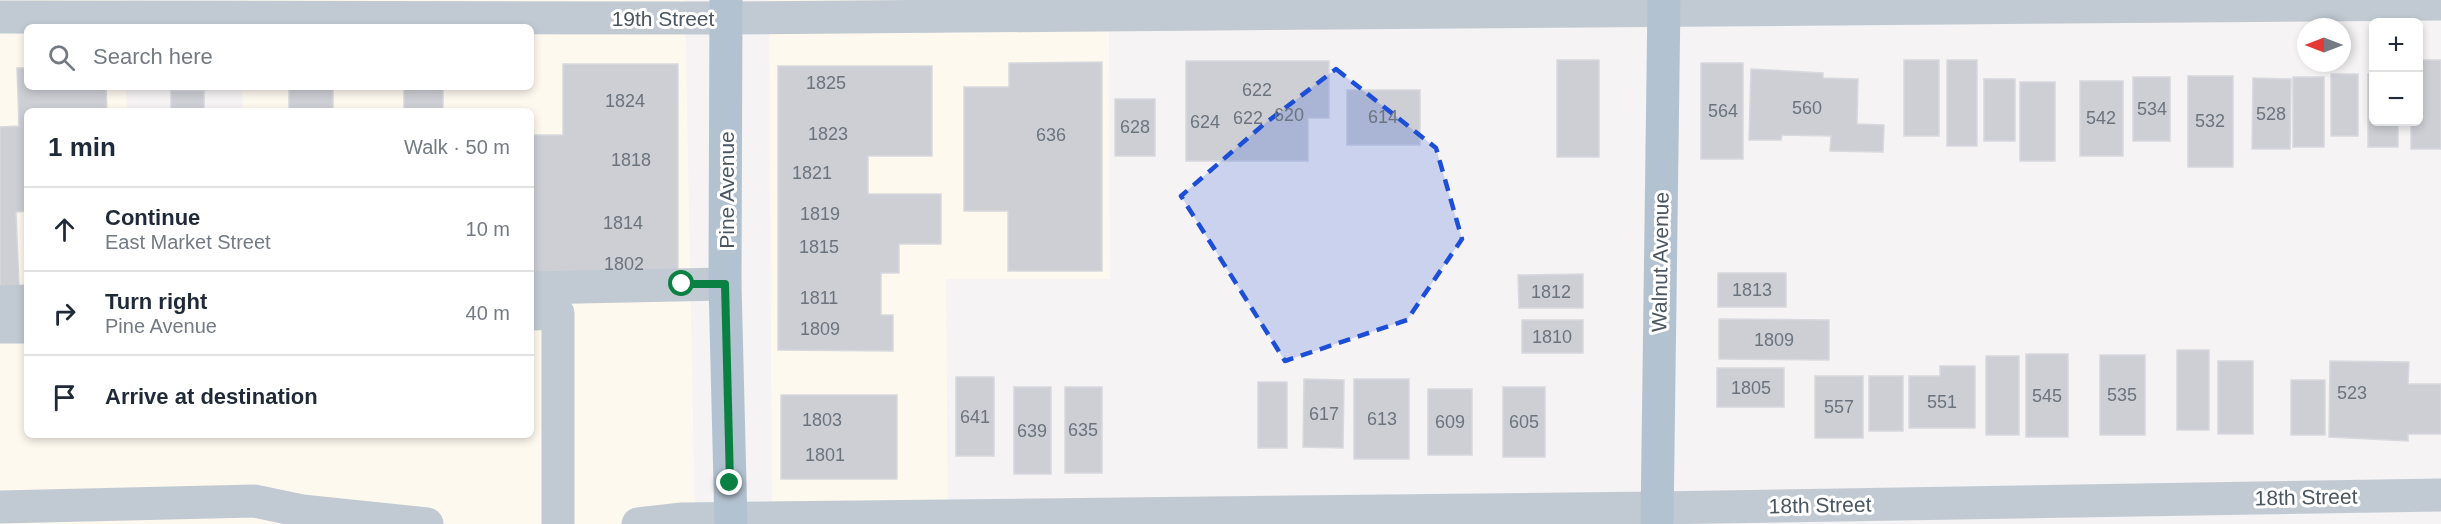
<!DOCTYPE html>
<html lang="en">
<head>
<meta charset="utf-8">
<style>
	:root { --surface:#fff; --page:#f2f2f3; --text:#1f2937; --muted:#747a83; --line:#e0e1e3 }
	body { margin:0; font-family:Helvetica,sans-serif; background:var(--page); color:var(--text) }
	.controls { position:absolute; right:18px; top:18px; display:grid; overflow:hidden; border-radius:9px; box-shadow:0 3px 9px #0003 }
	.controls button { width:54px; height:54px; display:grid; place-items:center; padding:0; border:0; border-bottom:2px solid var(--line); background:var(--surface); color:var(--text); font:30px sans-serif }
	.compass { position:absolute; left:2297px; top:18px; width:54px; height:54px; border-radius:50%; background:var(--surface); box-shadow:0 3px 9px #0003; rotate:270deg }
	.stop { position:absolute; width:18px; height:18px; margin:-14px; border:4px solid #0b8043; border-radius:50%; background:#fff }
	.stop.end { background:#0b8043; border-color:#fff; box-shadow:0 2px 6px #0008 }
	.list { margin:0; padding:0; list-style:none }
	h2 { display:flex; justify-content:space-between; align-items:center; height:78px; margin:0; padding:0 24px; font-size:26px }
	h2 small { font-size:20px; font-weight:400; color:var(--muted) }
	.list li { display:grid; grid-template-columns:39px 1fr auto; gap:18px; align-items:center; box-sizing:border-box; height:84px; padding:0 24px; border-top:2px solid var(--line) }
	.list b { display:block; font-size:22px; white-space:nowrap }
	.list p { margin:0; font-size:20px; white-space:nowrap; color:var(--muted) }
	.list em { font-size:20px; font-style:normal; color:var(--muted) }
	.icon { flex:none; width:33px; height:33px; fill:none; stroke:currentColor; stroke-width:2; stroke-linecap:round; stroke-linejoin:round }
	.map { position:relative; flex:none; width:2441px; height:524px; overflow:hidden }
	.search { position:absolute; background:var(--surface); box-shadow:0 3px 9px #0003; left:24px; top:24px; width:510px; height:66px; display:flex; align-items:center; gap:15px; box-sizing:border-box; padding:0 21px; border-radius:9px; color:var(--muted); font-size:22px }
	.panel { position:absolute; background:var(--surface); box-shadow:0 3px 9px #0003; left:24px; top:108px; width:510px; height:330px; border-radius:9px }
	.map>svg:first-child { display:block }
	.commercial { fill:#fdf9ef }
	.building { fill:#cdcfd5; stroke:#d7d9de; stroke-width:1.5 }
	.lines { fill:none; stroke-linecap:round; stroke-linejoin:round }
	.minor { stroke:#c1cad2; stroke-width:33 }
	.major { stroke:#b3c2d1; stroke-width:33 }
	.route { stroke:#0b8043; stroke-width:8 }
	.marked { fill:#1d4ed8; fill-opacity:0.2; stroke:#1d4ed8; stroke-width:4.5; stroke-dasharray:12 8; stroke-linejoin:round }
	.labels { text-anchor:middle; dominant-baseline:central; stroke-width:6; stroke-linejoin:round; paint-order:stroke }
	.number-label { font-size:18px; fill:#6b747e }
	.street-label { font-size:21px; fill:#4a5661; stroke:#fff }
</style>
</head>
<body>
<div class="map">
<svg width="2441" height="524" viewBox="0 0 2441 524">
	<rect width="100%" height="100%" fill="#f5f3f3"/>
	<path class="commercial" d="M0 0H123L124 27H27V87H126L127 111H27V435H531V111H243L242 87H531V27H242V0H685L695 524H0Z
		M769 0H1109L1110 279H946L948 524H772Z"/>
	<path class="building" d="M1557 60H1599V157H1557Z
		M1904 60H1939V136H1904Z
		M1947 60H1977V146H1947Z
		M2418 60H2441V149H2411V122H2418Z
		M1186 61H1329V118H1308V161H1186Z
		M1102 62V271H1008V211H964V87H1009V63Z
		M1701 63H1743V159H1701Z
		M563 64H678V276L531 275V135H563Z
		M778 66H932V156H868V194H941V244H899V273H881V315H893V351L778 350Z
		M17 68H27V87H106L107 111H27V211L16 212 19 287H0V127L19 126Z
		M1751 69 1823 73V78L1858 79 1857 124 1884 125 1883 152 1830 151 1831 136 1782 135 1781 140H1749Z
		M2331 74H2358V136H2331Z
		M2368 74H2374V122H2398V147H2368Z
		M2188 76H2233V167H2188Z
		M2133 77H2170V141H2133Z
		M2293 77H2324V147H2293Z
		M2253 78 2291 79 2290 149H2252Z
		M1984 79H2015V141H1984Z
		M2080 81H2123V156H2080Z
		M2020 82H2055V161H2020Z
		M404 87H443V111H404Z
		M289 88H333V111H289Z
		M1347 90H1420V145H1347Z
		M171 91H204V111H171Z
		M1115 99H1155V156H1115Z
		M1718 273H1786V307H1718Z
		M1583 274V308H1519L1518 275Z
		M1719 319 1829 320V360L1719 359Z
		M1522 320H1583V353H1522Z
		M2177 350H2209V430H2177Z
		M2026 354H2068V437H2026Z
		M2100 355H2145V435H2100Z
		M1986 356H2019V435H1986Z
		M2218 361H2253V434H2218Z
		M2330 361 2409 362 2408 384H2441V434H2408V441L2329 437Z
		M1940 366H1975V428H1909V376H1940Z
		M1717 368H1784V407H1717Z
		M1815 376H1863V438H1815Z
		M1869 376H1903V431H1869Z
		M956 377H994V456H956Z
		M1304 379 1344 380 1343 448 1303 447Z
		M1354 379H1409V459H1354Z
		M2291 380H2325V435H2291Z
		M1258 382H1287V448H1258Z
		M1014 387H1051V474H1014Z
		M1065 387H1102V473H1065Z
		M1503 387H1545V457H1503Z
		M1428 389H1472V455H1428Z
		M781 395H897V479H781Z"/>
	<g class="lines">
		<path class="minor" d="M0 17 726 18 2441 4
			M531 288 725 284
			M0 302 27 301
			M531 314 558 313V524
			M0 327H27
			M0 507 254 501 302 511 427 524
			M638 524 682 519 1657 508 2441 495"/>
		<path class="major" d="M726 0 725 284 731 524
			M1657 524 1664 0"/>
	</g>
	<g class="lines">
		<path class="route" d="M682 284H725L730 483"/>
	</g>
	<path class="marked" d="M1336 69 1436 148 1462 239 1407 320 1285 361 1181 196 1263 125Z"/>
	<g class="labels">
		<g class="number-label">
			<text x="826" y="83">1825</text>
			<text x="1257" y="90">622</text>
			<text x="625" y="101">1824</text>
			<text x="1807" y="108">560</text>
			<text x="2152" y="109">534</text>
			<text x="1723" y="111">564</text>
			<text x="2271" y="114">528</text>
			<text x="1289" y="115">620</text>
			<text x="1383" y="117">614</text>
			<text x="1248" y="118">622</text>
			<text x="2101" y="118">542</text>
			<text x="2210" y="121">532</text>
			<text x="1205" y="122">624</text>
			<text x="1135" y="127">628</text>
			<text x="828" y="134">1823</text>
			<text x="1051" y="135">636</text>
			<text x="631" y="160">1818</text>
			<text x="812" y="173">1821</text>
			<text x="820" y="214">1819</text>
			<text x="623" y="223">1814</text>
			<text x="819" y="247">1815</text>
			<text x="624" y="264">1802</text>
			<text x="1752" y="290">1813</text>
			<text x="1551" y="292">1812</text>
			<text x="819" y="298">1811</text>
			<text x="820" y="329">1809</text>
			<text x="1552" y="337">1810</text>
			<text x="1774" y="340">1809</text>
			<text x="1751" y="388">1805</text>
			<text x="2352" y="393">523</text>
			<text x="2122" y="395">535</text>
			<text x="2047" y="396">545</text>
			<text x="1942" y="402">551</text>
			<text x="1839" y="407">557</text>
			<text x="1324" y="414">617</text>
			<text x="975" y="417">641</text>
			<text x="1382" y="419">613</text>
			<text x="822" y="420">1803</text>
			<text x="1450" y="422">609</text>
			<text x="1524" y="422">605</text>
			<text x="1083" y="430">635</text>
			<text x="1032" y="431">639</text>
			<text x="825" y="455">1801</text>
		</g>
		<g class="street-label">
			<text x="663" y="18">19th Street</text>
			<text transform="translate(726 190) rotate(-90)">Pine Avenue</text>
			<text transform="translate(1660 262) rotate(-89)">Walnut Avenue</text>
			<text transform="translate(2306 497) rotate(-1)">18th Street</text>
			<text transform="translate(1820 505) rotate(-1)">18th Street</text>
		</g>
	</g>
</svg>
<div class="controls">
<button>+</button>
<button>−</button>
</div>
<svg class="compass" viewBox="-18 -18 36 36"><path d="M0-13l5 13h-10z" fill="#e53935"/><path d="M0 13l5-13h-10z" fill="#747a83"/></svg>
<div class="stop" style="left:682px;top:284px"></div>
<div class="stop end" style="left:730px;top:483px"></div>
<div class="search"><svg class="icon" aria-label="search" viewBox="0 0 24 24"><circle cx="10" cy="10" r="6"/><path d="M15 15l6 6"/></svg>Search here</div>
<section class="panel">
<h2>1 min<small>Walk · 50 m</small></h2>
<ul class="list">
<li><svg class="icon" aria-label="ahead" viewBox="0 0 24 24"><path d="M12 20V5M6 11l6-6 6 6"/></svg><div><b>Continue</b><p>East Market Street</p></div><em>10 m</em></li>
<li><svg class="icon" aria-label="right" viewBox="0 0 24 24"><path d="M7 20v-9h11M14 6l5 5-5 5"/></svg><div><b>Turn right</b><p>Pine Avenue</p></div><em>40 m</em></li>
<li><svg class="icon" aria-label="arrive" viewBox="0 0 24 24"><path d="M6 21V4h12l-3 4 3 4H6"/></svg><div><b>Arrive at destination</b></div></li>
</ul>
</section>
</div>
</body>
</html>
